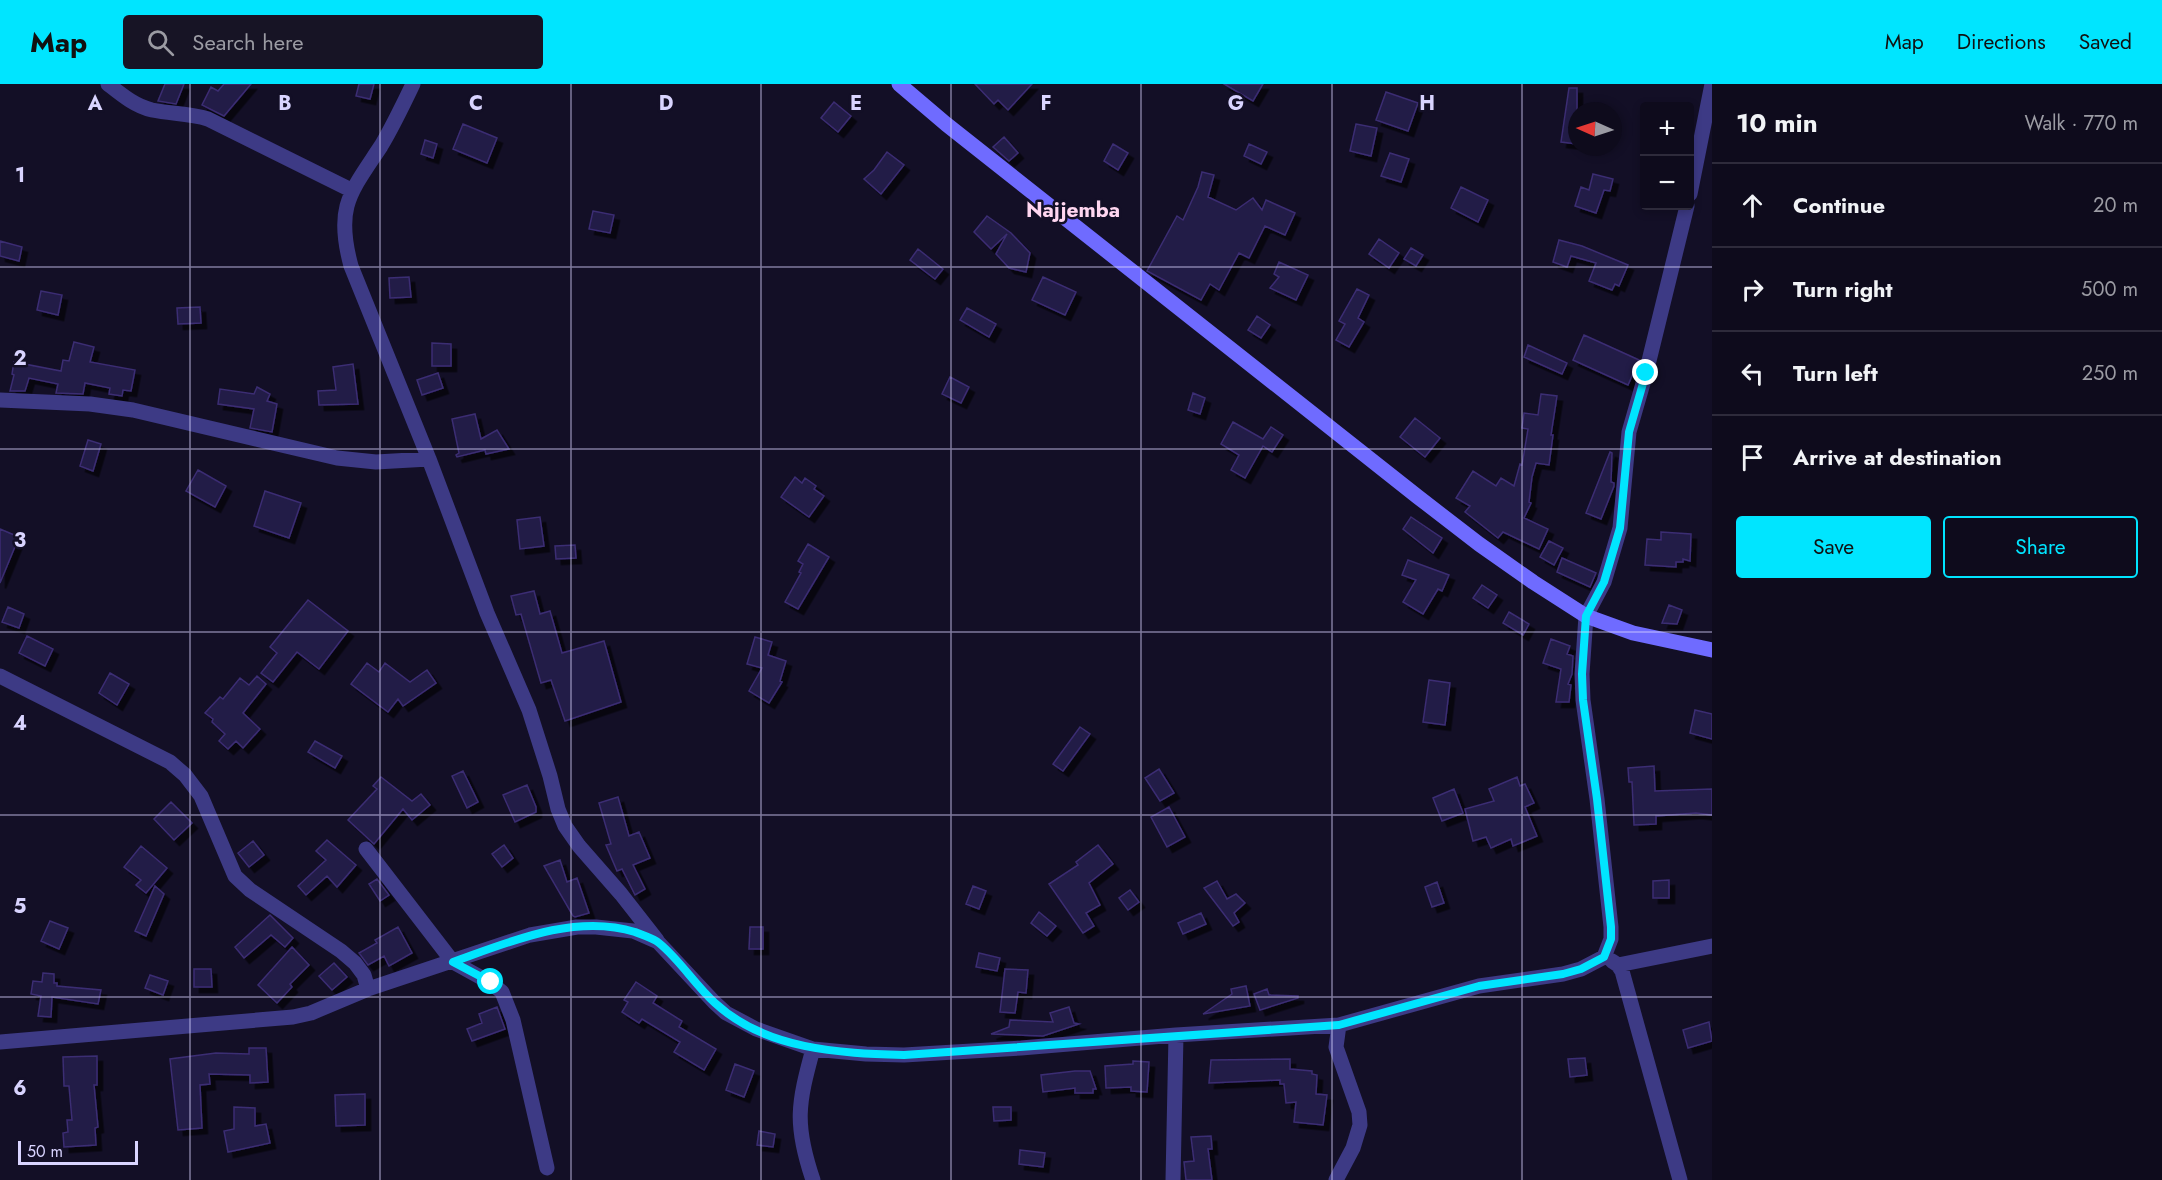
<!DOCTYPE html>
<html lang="en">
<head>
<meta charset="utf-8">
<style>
	:root { --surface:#0e0b1c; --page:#171425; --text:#f1f3f6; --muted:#9b9ba3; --line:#2e2b3b; --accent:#00e5ff }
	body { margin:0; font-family:Jost,sans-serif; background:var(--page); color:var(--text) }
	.controls { position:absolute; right:18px; top:18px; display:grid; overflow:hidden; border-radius:6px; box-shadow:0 3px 9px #0003 }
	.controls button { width:54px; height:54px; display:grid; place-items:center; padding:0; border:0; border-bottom:2px solid var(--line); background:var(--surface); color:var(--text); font:30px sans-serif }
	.compass { position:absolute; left:1568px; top:18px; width:54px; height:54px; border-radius:50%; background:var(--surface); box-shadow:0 3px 9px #0003; rotate:273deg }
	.scale { position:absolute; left:18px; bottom:15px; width:120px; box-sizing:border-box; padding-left:6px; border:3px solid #d9d4ff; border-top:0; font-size:16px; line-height:21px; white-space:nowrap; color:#d9d4ff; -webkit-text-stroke:4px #130f26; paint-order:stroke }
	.stop { position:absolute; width:18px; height:18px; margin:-14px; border:4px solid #00e5ff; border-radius:50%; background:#fff }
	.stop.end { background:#00e5ff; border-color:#fff; box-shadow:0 2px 6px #0008 }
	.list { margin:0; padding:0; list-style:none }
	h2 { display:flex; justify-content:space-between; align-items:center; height:78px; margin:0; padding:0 24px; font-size:26px }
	h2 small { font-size:20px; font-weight:400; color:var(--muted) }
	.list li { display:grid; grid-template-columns:39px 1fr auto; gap:18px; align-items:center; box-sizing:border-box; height:84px; padding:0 24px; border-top:2px solid var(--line) }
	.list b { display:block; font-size:22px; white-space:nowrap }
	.list em { font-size:20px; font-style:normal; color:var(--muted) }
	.actions { display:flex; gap:12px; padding:18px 24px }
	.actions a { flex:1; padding:14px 0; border:2px solid var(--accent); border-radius:6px; text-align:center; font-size:21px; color:var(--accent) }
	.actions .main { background:var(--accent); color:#111 }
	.icon { flex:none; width:33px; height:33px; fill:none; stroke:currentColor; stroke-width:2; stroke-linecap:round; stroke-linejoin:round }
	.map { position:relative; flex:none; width:1712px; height:1096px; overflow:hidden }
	header { display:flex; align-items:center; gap:36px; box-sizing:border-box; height:84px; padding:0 30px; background:var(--accent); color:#111 }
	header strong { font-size:28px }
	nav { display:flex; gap:33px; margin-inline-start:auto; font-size:21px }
	.search { width:420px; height:54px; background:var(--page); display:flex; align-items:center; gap:15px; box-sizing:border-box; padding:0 21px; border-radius:6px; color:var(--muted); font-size:22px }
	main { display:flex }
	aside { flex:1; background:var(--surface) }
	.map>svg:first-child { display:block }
	.building { fill:#241b47; stroke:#3b2d73; stroke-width:1.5; filter:url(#shadow) }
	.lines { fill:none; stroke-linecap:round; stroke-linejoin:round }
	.street { stroke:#3d3a85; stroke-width:15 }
	.secondary { stroke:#6f6bff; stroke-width:15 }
	.route { stroke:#00e5ff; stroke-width:8 }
	.grid { fill:none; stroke:#d9d4ff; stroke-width:1.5; stroke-opacity:0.55 }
	.labels { text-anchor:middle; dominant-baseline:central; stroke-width:5; stroke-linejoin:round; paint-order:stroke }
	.quarter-label { font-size:21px; font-weight:bold; fill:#ffd6f0; stroke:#130f26 }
	.grid-label { font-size:20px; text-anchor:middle; font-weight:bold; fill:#d9d4ff; stroke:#130f26; stroke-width:5; stroke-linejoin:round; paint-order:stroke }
</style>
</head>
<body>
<header>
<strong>Map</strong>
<div class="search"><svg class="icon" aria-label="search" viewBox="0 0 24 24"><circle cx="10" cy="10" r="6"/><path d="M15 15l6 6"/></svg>Search here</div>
<nav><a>Map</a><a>Directions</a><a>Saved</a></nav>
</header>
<main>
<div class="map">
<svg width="1712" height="1096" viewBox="0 0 1712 1096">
	<defs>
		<filter id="shadow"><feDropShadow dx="5.5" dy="5.5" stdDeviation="0" flood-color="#0009"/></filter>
	</defs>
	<rect width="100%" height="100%" fill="#130f26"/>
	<path class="building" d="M165 0H184L176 20 158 17Z
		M224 0H251L224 32 202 21 211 3 218 7Z
		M359 0H374L370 15 356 12Z
		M975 0H1032L1008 26 998 16 994 20Z
		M1224 0H1263L1253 17Z
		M1569 4H1577V60L1561 58Z
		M1386 8 1418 19 1408 47 1376 36Z
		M834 18 851 32 838 48 821 34Z
		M463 40 497 54 487 79 453 65Z
		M1356 40 1377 44 1371 72 1350 67Z
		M1004 53 1018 69 1009 77 993 63Z
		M425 56 437 60 433 74 421 70Z
		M1113 60 1128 69 1118 86 1104 77Z
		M1249 60 1267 68 1261 80 1244 72Z
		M887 68 904 81 881 110 864 95 874 86Z
		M1390 69 1409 75 1401 98 1381 92Z
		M1202 88 1214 91 1208 113 1236 126 1253 114 1262 126 1266 116 1295 129 1285 151 1265 142 1249 174 1239 169 1219 206 1210 200 1201 216 1147 187 1177 132 1183 136 1198 103Z
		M1593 90 1613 95 1610 107 1604 106 1596 129 1575 122 1581 103 1589 106Z
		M1461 103 1488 116 1478 138 1451 124Z
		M593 127 614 131 610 149 589 145Z
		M987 132 1011 149 1030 169 1026 188 1009 184 996 170 1007 150 991 165 974 148Z
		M1379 155 1399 169 1389 184 1369 170Z
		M1559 156 1582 162 1628 181 1619 202 1615 200 1612 206 1589 197 1596 179 1571 172 1567 183 1553 178Z
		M0 157 22 163 19 177 0 172Z
		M1411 164 1423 171 1416 182 1404 175Z
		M918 165 943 185 935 195 910 176Z
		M1279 178 1308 191 1296 216 1270 204 1279 193 1274 190Z
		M409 193 411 213 390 214 389 194Z
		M1043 193 1076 208 1065 231 1032 216Z
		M1357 205 1369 211 1358 234 1364 238 1349 263 1336 256 1345 240 1339 237Z
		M41 207 62 211 58 231 37 226Z
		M200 223 201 239 178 240 177 224Z
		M967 224 996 240 989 253 960 236Z
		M1257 232 1270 241 1261 254 1248 246Z
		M1584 251 1639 276 1628 301 1573 276Z
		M74 258 94 263 90 278 135 286 131 307 123 306 122 312 109 310 110 304 85 299 83 310 56 309 58 300 29 294 25 307H10L14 291 12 290 14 278 61 287 63 276 69 277Z
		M432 259 451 260V282H432Z
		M1528 261 1567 279 1562 290 1524 273Z
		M353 280 358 320 319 321 318 307 336 306 333 283Z
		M438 289 443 304 422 311 417 296Z
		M950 293 969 303 961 319 942 310Z
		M257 303 270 310 267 317 277 320 272 348 250 344 254 325 218 320 220 305 254 310Z
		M1193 309 1205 314 1200 330 1188 326Z
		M1541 310 1557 312 1551 351H1553L1549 381 1536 379 1532 393 1529 418 1531 419 1524 434 1548 445 1539 465 1503 448 1498 454 1465 428 1470 422 1456 414 1473 387 1496 402 1501 394 1514 402 1520 380 1522 381 1528 345 1522 344 1524 329 1538 331Z
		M475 330 481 355 497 346 509 365 486 370 485 366 457 373 456 371 459 369 452 335Z
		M1415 334 1440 354 1425 373 1400 353Z
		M1233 338 1263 355 1271 343 1283 351 1272 368 1263 362 1245 394 1231 386 1239 371 1221 360Z
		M88 356 101 360 93 387 80 382Z
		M1610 368 1612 369 1611 398 1614 399V402L1601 435 1586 429Z
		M198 386 226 402 215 423 186 407Z
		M795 393 802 399 805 394 816 402 814 405 824 412 809 433 781 413Z
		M265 407 301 419 289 454 254 442Z
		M540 433 544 462 520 465 517 436Z
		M1411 433 1442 454 1433 469 1403 445Z
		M0 445 19 453 0 499Z
		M1661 448 1691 450 1690 477 1683 475V478H1676V483L1645 481 1647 455 1661 456Z
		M1549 457 1563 464 1554 481 1540 473Z
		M808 460 829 473 798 525 785 518 801 489 799 488 803 480 798 477Z
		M575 461 576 474 556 475 555 462Z
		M1562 474 1596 489 1590 503 1557 488Z
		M1408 476 1449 491 1442 507 1438 505 1423 530 1403 518 1416 496 1402 491Z
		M1482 501 1497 511 1488 524 1473 514Z
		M534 507 540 530 550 527 562 569 604 557 621 618 565 637 551 596 541 599 521 530 516 531 511 512Z
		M308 516 348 547 319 585 297 568 273 598 261 589 277 569 270 563Z
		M1669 521 1682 526 1677 540 1662 539Z
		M8 523 24 530 19 544 2 538Z
		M1509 528 1529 540 1523 551 1503 539Z
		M27 552 53 565 45 582 19 569Z
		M755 553 772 558 768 571 786 577 780 597 782 598 769 619 749 607 762 584 747 580Z
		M1551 555 1570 562 1567 570 1573 572 1572 590 1568 600 1571 601 1569 618H1556L1561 585 1543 579Z
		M367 579 379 588 385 579 410 598 427 586 436 599 403 622 398 615 388 628 351 600Z
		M110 589 129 600 117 621 99 609Z
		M257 592 266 600 243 629 260 645 243 664 236 657 228 665 219 657 225 650 212 638 213 635 205 629 220 613 223 615 240 594 249 601Z
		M1429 596 1450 599 1445 641 1423 638Z
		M1695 626 1712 630V655L1690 649Z
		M1080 643 1090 650 1063 687 1053 680Z
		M315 657 342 672 335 684 308 668Z
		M1654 682 1655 707 1712 705V731L1696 729 1656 732V740L1634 741 1632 698H1629L1628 684Z
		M1159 685 1174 709 1160 717 1145 694Z
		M463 687 478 718 467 724 452 692Z
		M381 693 412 717 421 710 430 721 412 736 403 725 374 760 348 736 377 705 373 702Z
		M1517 693 1520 702 1525 700 1534 719 1525 723 1537 752 1513 762 1511 755 1491 764 1486 753 1473 757 1465 725 1494 717 1489 705Z
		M527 701 536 723V728L515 738 503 711Z
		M1454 705 1463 729 1442 737 1433 714Z
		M618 713 629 752 639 748 650 774 633 781 645 805 635 811 622 785 617 787 606 761 611 760 599 719Z
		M171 718 192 739 174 756 154 735Z
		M1169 723 1185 753 1167 763 1151 733Z
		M327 756 356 781 337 803 327 792 306 811 298 802 326 776 316 767Z
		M253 757 264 771 249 783 238 769Z
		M504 761 513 774 502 783 492 770Z
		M1098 761 1113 780 1089 799 1100 821 1086 829 1094 842 1083 849 1049 800 1078 781 1076 778Z
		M141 762 167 784 146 809 136 801 141 796 124 783Z
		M560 776 567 798 577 794 589 829 575 833 573 832 544 782Z
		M377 795 389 811 380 817 369 800Z
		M1669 796V814H1653V797Z
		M1217 797 1227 815 1236 810 1245 819 1234 829 1239 838 1233 842 1204 804Z
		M1437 798 1444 819 1432 823 1425 803Z
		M155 802 164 810 146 852 135 847Z
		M973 802 986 807 979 825 966 820Z
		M1130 806 1139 818 1128 826 1119 814Z
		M1039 828 1056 842 1047 852 1031 839Z
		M1201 829 1206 840 1183 850 1178 839Z
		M270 831 293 854 285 863 271 851 244 874 235 863Z
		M50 837 68 844 59 865 41 857Z
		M398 843 412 869 389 882 384 872 368 881 359 869 377 859 375 856Z
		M750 843H763V865H749Z
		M292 863 309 881 290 900 292 903 277 919 258 901Z
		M979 869 1000 874 997 887 976 883Z
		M334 879 347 893 332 906 319 892Z
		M194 885H211L212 903H194Z
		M1005 885 1028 886 1026 909 1018 908 1015 929 1000 928Z
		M43 889 54 890V899H57V902L101 906 98 920 52 913 51 933 38 932 41 912 31 910 33 897 42 898Z
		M150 891 168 897 163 911 145 904Z
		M636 898 657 912 653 919 682 937 679 943 716 965 704 986 674 968 680 958 642 935 639 939 622 928 628 918 624 916Z
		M1246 902 1250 922 1203 930 1232 910 1231 905Z
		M1267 905 1269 911 1298 912V914L1260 926 1254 910Z
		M497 923 505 945 472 957 467 945 482 939 479 930Z
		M1069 923 1074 939 1079 940 1043 952 991 950 1009 943 1010 936 1053 938 1050 929Z
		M1709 938 1712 957 1688 964 1683 946Z
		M249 964H266L268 998 250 999V991L209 990 210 1000 200 1001 202 1044 178 1046 170 975 216 969 249 970Z
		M97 972V1001H94L98 1043 95 1044 96 1061 64 1063 63 1049 68 1048 67 1036H72L69 1002H64L63 973Z
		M1585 974 1587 991 1570 993 1568 975Z
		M1290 975V985L1312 987V990L1317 991 1316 1010 1327 1011 1323 1041 1294 1038 1296 1018 1286 1019 1284 1000H1280V996L1209 999 1211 976Z
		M1133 977 1149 978 1147 1008 1131 1007V1003L1106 1004 1105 982 1133 980Z
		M735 980 754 987 744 1013 726 1006Z
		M1075 987H1090L1096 1005H1093V1009H1075V1004L1043 1008 1041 991Z
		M365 1010V1041L336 1042 335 1011Z
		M234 1023 255 1024V1042L266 1040 270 1059 228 1068 224 1047 234 1045Z
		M993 1023H1011V1036L994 1037Z
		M759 1047 775 1050 773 1063 757 1061Z
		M1211 1052 1212 1065H1208L1212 1096H1186L1184 1078 1194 1077 1191 1053Z
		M1020 1066 1045 1069 1043 1083 1019 1080Z"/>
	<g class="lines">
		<path class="street" d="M108 0C122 11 135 22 152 26 171 30 189 29 208 35L351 106
			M413 0C403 21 393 42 381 62 350 109 335 123 351 182L429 375 487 529 529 626 550 692 558 725 565 742 579 762 621 810 657 856
			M1690 110 1712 0
			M0 316 90 320 133 326 337 374 376 378 429 375
			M0 592 170 678 185 691 201 712 235 792 250 806 341 867 355 879 364 891 368 905
			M366 765 453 878 491 899 502 908 513 936 547 1084
			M1612 877 1618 881 1712 862
			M1618 881 1622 887 1680 1096
			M0 958 293 933 311 929 368 905 530 851 577 843H596L633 847 658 858 714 918 726 929 756 945 813 965 866 970 904 971 1021 964 1176 951 1339 941 1479 902 1563 890 1581 885 1604 873 1611 855V843L1597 715 1583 616 1582 590 1586 532 1604 498 1620 444 1629 348 1646 289 1687 122
			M813 1096C794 1040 798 1020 813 965
			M1173 1096 1176 951
			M1336 1096 1353 1064 1360 1041 1359 1028 1336 963 1339 941"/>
		<path class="secondary" d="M899 0 946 40 1418 413 1479 460 1533 498 1586 532 1633 549 1712 566"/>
	</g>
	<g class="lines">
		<path class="route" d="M491 898 453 878C509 858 575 829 635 848 642 851 653 854 659 859 680 876 695 901 715 919 766 966 839 969 904 971L1339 941 1479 902 1563 890 1581 885 1604 873 1611 855V843L1597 715 1583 616 1582 590 1586 532 1604 498 1620 444 1629 348 1646 289"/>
	</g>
	<path class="grid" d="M190 0V1096M380 0V1096M571 0V1096M761 0V1096M951 0V1096M1141 0V1096M1332 0V1096M1522 0V1096M0 183H1712M0 365H1712M0 548H1712M0 731H1712M0 913H1712"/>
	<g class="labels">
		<g class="quarter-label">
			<text x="1073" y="126">Najjemba</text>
		</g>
	</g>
	<g class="grid-label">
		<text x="95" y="26">A</text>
		<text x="285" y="26">B</text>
		<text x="476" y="26">C</text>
		<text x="666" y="26">D</text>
		<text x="856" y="26">E</text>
		<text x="1046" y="26">F</text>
		<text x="1236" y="26">G</text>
		<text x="1427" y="26">H</text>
		<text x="20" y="98">1</text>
		<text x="20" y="281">2</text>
		<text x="20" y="463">3</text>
		<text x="20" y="646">4</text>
		<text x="20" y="829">5</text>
		<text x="20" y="1011">6</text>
	</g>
</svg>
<div class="controls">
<button>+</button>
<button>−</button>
</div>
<svg class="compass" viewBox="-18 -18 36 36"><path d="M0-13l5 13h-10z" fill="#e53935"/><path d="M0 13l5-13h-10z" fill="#9b9ba3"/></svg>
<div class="scale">50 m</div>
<div class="stop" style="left:491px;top:898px"></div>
<div class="stop end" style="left:1646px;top:289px"></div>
</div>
<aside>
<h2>10 min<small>Walk · 770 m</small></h2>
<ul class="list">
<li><svg class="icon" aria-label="ahead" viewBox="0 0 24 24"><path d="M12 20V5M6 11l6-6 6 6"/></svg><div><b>Continue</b></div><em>20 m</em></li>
<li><svg class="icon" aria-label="right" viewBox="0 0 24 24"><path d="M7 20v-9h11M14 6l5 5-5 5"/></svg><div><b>Turn right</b></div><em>500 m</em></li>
<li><svg class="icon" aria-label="left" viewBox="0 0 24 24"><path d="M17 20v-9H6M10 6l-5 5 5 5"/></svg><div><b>Turn left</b></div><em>250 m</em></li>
<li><svg class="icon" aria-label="arrive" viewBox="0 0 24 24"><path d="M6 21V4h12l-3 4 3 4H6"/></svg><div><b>Arrive at destination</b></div></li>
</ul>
<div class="actions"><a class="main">Save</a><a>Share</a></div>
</aside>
</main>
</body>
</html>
